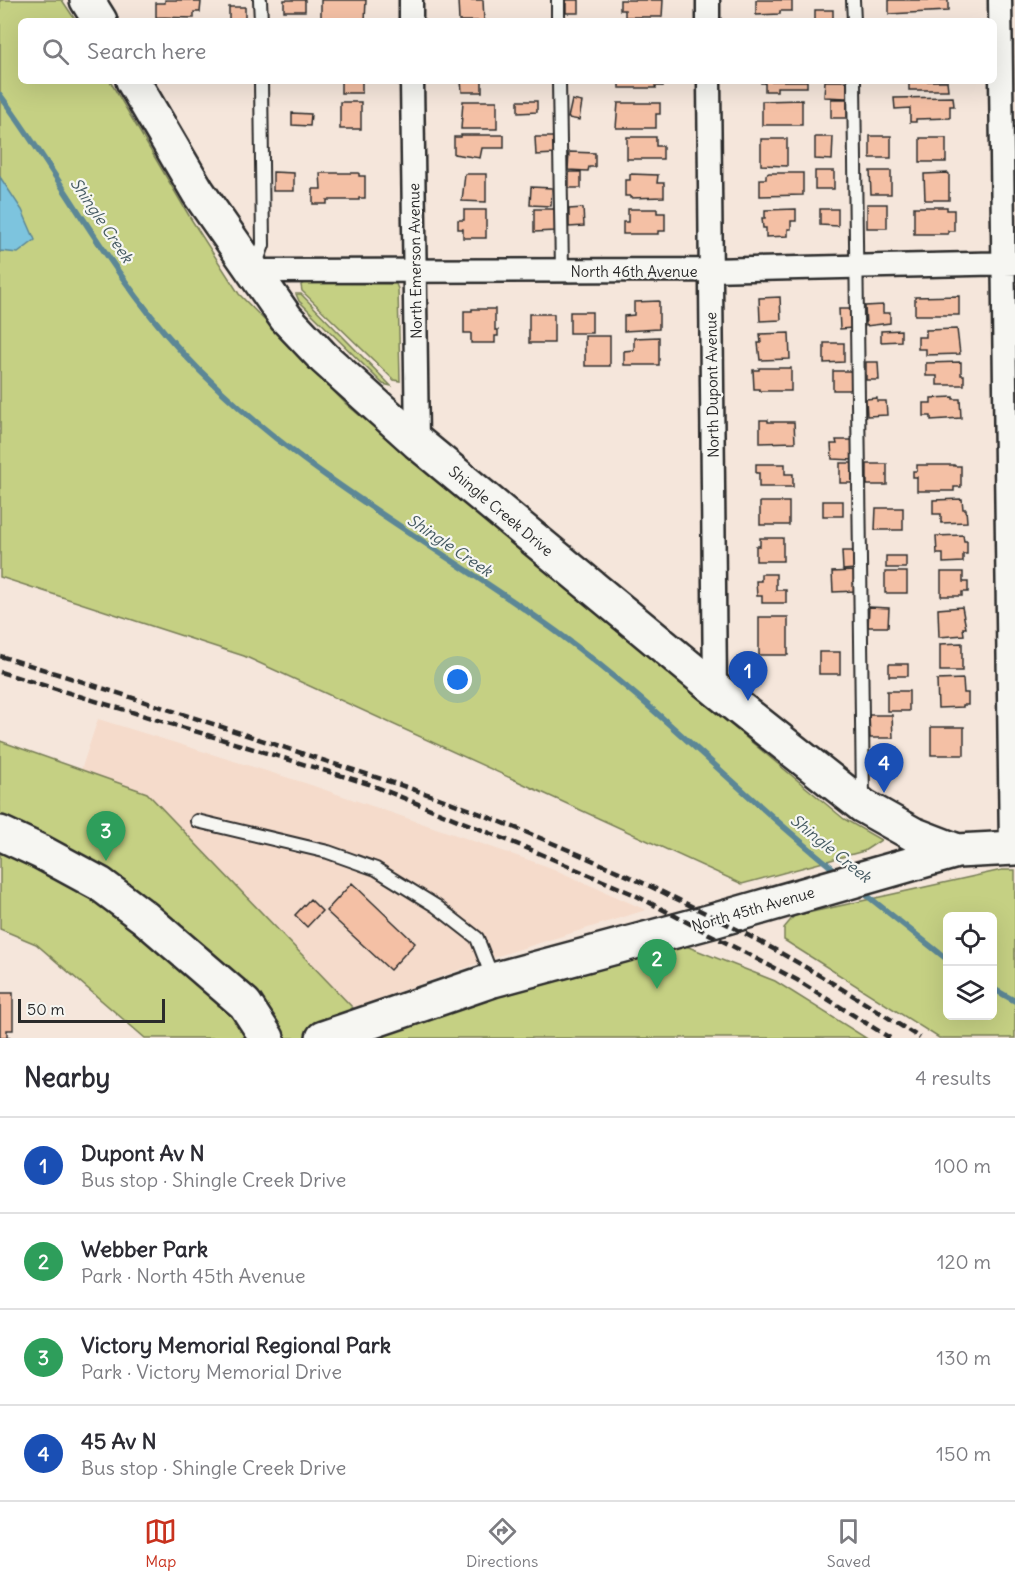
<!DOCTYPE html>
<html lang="en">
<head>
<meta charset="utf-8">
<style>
	:root { --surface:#fff; --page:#f2f2f3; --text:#2b2b33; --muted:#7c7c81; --line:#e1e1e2; --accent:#c8321e }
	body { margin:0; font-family:Delius,sans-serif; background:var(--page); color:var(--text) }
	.controls { position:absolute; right:18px; bottom:18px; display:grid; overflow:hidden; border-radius:9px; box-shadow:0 6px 24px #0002 }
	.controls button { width:54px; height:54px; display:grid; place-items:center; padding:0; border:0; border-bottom:2px solid var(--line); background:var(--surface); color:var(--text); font:30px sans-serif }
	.scale { position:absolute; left:18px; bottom:15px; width:147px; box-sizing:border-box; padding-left:6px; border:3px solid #2b2b2b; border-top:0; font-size:16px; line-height:21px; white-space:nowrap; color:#2b2b2b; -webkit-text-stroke:4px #f6f6f2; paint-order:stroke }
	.you { position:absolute; left:458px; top:680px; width:21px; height:21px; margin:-15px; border:4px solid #fff; border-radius:50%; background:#1a73e8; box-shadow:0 0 0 9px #1a73e833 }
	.badge { display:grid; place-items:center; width:39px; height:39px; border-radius:50%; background:var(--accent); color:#fff; font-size:20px; font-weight:700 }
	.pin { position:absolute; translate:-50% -50px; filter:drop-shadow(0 2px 3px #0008) }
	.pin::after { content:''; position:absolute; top:32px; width:21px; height:18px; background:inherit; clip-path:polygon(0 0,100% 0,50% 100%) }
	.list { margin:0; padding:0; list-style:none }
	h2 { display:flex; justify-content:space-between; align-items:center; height:78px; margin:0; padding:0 24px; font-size:26px }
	h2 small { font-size:20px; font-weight:400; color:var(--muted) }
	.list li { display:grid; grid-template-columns:39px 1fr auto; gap:18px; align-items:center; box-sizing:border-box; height:96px; padding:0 24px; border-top:2px solid var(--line) }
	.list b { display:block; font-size:22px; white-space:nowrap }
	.list p { margin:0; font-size:20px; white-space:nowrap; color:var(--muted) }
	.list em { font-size:20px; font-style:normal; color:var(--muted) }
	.icon { flex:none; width:33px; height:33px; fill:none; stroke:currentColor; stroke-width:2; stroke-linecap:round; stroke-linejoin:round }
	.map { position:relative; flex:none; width:1015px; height:1038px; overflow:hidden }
	.search { position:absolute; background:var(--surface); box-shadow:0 6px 24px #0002; left:18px; right:18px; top:18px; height:66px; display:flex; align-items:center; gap:15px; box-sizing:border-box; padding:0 21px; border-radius:9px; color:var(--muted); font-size:22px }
	.sheet { height:462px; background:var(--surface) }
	nav { display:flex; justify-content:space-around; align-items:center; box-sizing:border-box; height:84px; border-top:2px solid var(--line); background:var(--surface); font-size:16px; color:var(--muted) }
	nav a { display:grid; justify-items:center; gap:3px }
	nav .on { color:var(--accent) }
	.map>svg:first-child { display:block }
	.built { fill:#f5dbcb }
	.green { fill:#c5d083; stroke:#787e57; stroke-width:1.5; fill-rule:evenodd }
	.water { fill:#7dc4de; stroke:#5c8796; stroke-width:1.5 }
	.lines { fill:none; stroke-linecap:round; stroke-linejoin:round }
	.stream { stroke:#5c8796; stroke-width:6 }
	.building { fill:#f4c0a5; stroke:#2b2b2b; stroke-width:1.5 }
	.lane-casing { stroke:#2b2b2b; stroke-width:16 }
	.street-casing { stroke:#2b2b2b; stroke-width:27 }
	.secondary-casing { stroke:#2b2b2b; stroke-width:38 }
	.lane { stroke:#f6f6f2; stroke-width:12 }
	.street { stroke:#f6f6f2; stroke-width:22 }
	.secondary { stroke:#f6f6f2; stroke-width:33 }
	.rail { stroke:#2b2b2b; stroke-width:4.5; stroke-dasharray:9 4.5; stroke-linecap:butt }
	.labels { text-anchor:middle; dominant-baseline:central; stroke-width:4.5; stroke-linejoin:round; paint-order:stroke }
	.street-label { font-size:15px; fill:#2b2b2b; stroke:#f6f6f2 }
	.water-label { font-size:16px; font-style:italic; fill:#445961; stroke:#f6f6f2 }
</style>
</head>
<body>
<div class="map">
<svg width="1015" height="1038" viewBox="0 0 1015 1038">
	<rect width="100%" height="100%" fill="#f5e6db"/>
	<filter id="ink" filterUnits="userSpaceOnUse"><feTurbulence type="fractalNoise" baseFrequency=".0167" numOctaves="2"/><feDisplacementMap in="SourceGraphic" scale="12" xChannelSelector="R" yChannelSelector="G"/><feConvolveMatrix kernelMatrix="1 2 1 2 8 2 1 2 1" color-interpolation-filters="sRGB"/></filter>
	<g filter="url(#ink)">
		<path class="built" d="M98 719 305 783 549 867 646 910 501 955 353 1008 147 793 81 770Z"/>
		<path class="green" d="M0 0H62L76 21H21V81H110L191 219 239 294 346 404 844 819 881 840 864 851 742 884 244 656 0 577Z
			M304 283 396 284 398 289 400 381 394 380 302 291 301 285Z
			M296 294H301L391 386 383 384 299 301Z
			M0 741 147 793 353 1008 373 1037 494 998 686 946 775 981 866 1038H145L36 944 0 929Z
			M1002 870H1015V1038H939L784 940V928L794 916ZM948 916H992V1016H948Z"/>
		<path class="water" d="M0 177 22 210 35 240 18 253 0 251Z"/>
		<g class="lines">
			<path class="stream" d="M0 95C62 179 110 273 181 351 289 468 430 540 557 632 658 706 743 797 840 874
				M860 890 948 960
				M992 988 1015 1001"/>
		</g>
		<path class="building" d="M165 0H194V2H201L200 12H194V18L156 17V3H165Z
			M284 0H305V11H284Z
			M321 0H366L365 21H321Z
			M458 0H483L484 21H459Z
			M566 0H579V13H566Z
			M620 0H663L662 17H625V10H620Z
			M756 0H792V11H780V14L756 15Z
			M889 0H948V11L889 14Z
			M229 7H245V21H229Z
			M815 10H833V21H815Z
			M341 81H362V93H341Z
			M461 81H482V92H462Z
			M619 81H663V86H655L656 88H619Z
			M761 81H807V87H777V91H765V83H761Z
			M825 81H847V98L824 97Z
			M909 81H947L948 90H909Z
			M953 97 954 106H950V118L916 119V122H910V108L895 109 894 98Z
			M831 99H847V118H831Z
			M572 100 582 102 579 120 568 118Z
			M802 100V125H762V101Z
			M463 101H497V129H461Z
			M518 101H537V112L518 113Z
			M340 102H361V129H340Z
			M618 103H660V114H656V128H616Z
			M292 113 311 114 310 126 292 125Z
			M461 135H504V148H482L480 158 454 154V137H461Z
			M870 136H891V158H870Z
			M535 137H554L555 154 536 155Z
			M627 137H656V146H663V159H627Z
			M815 137H833L832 160 815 159Z
			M920 138H946V162H920Z
			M761 139H787V166L761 165Z
			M569 152 595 153V167H589L588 171 568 170Z
			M815 171H834V189H815Z
			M870 171H891V194H871Z
			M273 172 294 173V191H273Z
			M569 172H581V188H569Z
			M320 173H359V176H365V198H359V200H327V204H313V189H321Z
			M769 173H803V195L760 196V179H766V175Z
			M948 173 949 174V200H925L924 174Z
			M465 174H486V202L462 201Z
			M630 174 658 175 657 183H664V197L630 198V196H625V180H630Z
			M531 187 552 188 551 206 530 205Z
			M867 204H887V228H867Z
			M914 207H947V210H954V231H948V234H914Z
			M583 208 584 226 569 227V209Z
			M534 209H555V231L534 232Z
			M628 209H657V213H665V231H658V234H623V222H628Z
			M796 209V221H791V229H788V236L766 237V228H763L762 218H765V210Z
			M820 209H838V226L820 225Z
			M464 210H486V238H463V229H458V220H464Z
			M959 296V315H915V297Z
			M780 297 781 320 760 321 759 298Z
			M659 301V329L624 331V316L634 315V302Z
			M883 305V313H890V323L866 326 865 306Z
			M472 309H495V330H498V336H495V343H471V333H464V311H472Z
			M839 309H852V328L840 329Z
			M570 312H592V333H570Z
			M529 314H554V343H529Z
			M957 329 960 354 926 355V349H918V337H926V330Z
			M901 330V341L881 342V331Z
			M789 333 790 359 760 360 758 343H761L760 334Z
			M585 336H610V366H585Z
			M659 337V365H624V351L634 350V338Z
			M824 343H844V362L824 363Z
			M866 362H878L879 380H866Z
			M961 362V375H964V385H937V376H926V363Z
			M759 368H791V391H759V389H754L753 370H759Z
			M833 371H852L853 390H833Z
			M953 397V399H960L961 418 931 420V416H924V403H931V398Z
			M877 398V401H886L887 415 867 416 866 399Z
			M760 420H768V422H794L795 442 760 443Z
			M836 440H853L854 460 832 459 831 444H837Z
			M840 463H854V483H840Z
			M756 464H785V474H793V487H759V473H756Z
			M867 464H887V485H867Z
			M917 465H954V466H961V487H954V491H917V477H913V471H917Z
			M962 499 963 509H966L967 522 941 523V514H933V500Z
			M823 501H843V516H823Z
			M760 502H789V525H760Z
			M876 508H903V530H875Z
			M963 535 964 541H967V554H963V562L943 563V554H937L936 536Z
			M760 538H783V561H756V546H760Z
			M842 551H854L855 569 843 570Z
			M886 556H906V568H886Z
			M854 571 855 591 833 592 832 572Z
			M885 572H907V593H885Z
			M941 572H963V582H968V592H962V596H941Z
			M761 574H776V590H786V603H762V596H757L756 581H761Z
			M869 607 889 608 888 627H868Z
			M962 607 966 628H963L964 635 939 637 938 609Z
			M759 617H788V655H759Z
			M962 643V671H940V644Z
			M819 652H840V674H819Z
			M889 664H908V676H889Z
			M963 679 964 693H968V705H963V707L938 708 937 680Z
			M887 691H909V711H887Z
			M869 715H892L893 738H870Z
			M931 727H964V755H931Z
			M352 883 415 943 390 970 326 911Z
			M310 899 322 911 307 927 295 915Z
			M0 993H13V1030H7V1037L13 1038H0Z"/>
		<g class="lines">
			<g class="lane-casing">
				<path id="lane" d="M260 0 261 21
					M558 0V21
					M853 0 854 21
					M559 81 562 271
					M854 81 863 800
					M256 264 263 245 261 81
					M197 821 328 852 376 869 436 906 477 938 493 979"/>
			</g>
			<g class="street-casing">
				<path id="street" d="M411 0V21
					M708 0V21
					M1000 0 1011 848
					M412 81 417 442
					M709 81 715 689
					M254 271 710 270 1015 263"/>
			</g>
			<g class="secondary-casing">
				<path id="secondary" d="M87 0 100 21
					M133 81 198 192 286 318 324 358 417 442 719 692 863 806 913 834 957 851
					M0 833 41 852 100 884 144 917 245 1004 267 1038
					M323 1038 493 980 716 920 957 851 1015 848"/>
			</g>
			<use href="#lane" class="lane"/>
			<use href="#street" class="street"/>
			<use href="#secondary" class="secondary"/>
			<path class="rail" d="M0 656C101 687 201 720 301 753 355 771 410 787 463 807 563 846 663 889 757 940 813 970 867 1004 920 1038
				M0 672 369 784 534 851 633 894 738 949 797 980 890 1038"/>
		</g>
	</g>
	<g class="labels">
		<g class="street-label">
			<text transform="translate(415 261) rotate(-91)">North Emerson Avenue</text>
			<text x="634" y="271">North 46th Avenue</text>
			<text transform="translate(712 385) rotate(-91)">North Dupont Avenue</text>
			<text transform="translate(501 511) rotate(40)">Shingle Creek Drive</text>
			<text transform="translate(753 909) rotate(-16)">North 45th Avenue</text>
		</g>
		<g class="water-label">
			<text transform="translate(102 220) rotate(56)">Shingle Creek</text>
			<text transform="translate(450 545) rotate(34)">Shingle Creek</text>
			<text transform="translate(831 848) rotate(39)">Shingle Creek</text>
		</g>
	</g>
</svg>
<div class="controls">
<button><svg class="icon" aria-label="locate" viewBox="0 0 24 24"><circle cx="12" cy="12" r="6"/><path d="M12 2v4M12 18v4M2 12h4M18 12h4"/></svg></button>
<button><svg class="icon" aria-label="layers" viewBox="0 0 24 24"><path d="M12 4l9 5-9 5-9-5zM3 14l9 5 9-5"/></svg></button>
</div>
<div class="scale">50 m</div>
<div class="you"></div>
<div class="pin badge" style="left:748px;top:701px;background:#1a4fb4">1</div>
<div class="pin badge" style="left:657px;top:989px;background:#2e9e5b">2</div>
<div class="pin badge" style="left:106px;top:861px;background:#2e9e5b">3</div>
<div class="pin badge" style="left:884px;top:793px;background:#1a4fb4">4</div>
<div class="search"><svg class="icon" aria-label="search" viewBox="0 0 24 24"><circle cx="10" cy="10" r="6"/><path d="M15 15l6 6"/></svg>Search here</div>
</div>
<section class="sheet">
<h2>Nearby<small>4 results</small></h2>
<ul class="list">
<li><span class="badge" style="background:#1a4fb4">1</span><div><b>Dupont Av N</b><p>Bus stop · Shingle Creek Drive</p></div><em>100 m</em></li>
<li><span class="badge" style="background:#2e9e5b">2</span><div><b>Webber Park</b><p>Park · North 45th Avenue</p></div><em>120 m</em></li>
<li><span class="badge" style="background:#2e9e5b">3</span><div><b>Victory Memorial Regional Park</b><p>Park · Victory Memorial Drive</p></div><em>130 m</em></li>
<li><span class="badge" style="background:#1a4fb4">4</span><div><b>45 Av N</b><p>Bus stop · Shingle Creek Drive</p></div><em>150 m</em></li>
</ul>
</section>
<nav>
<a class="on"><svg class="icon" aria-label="map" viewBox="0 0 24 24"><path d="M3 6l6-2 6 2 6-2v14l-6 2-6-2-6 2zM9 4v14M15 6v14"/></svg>Map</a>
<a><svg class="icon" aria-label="directions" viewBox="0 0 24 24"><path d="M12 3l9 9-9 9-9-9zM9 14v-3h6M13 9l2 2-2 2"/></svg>Directions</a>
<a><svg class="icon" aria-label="saved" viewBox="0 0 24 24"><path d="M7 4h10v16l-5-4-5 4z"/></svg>Saved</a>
</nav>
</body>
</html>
